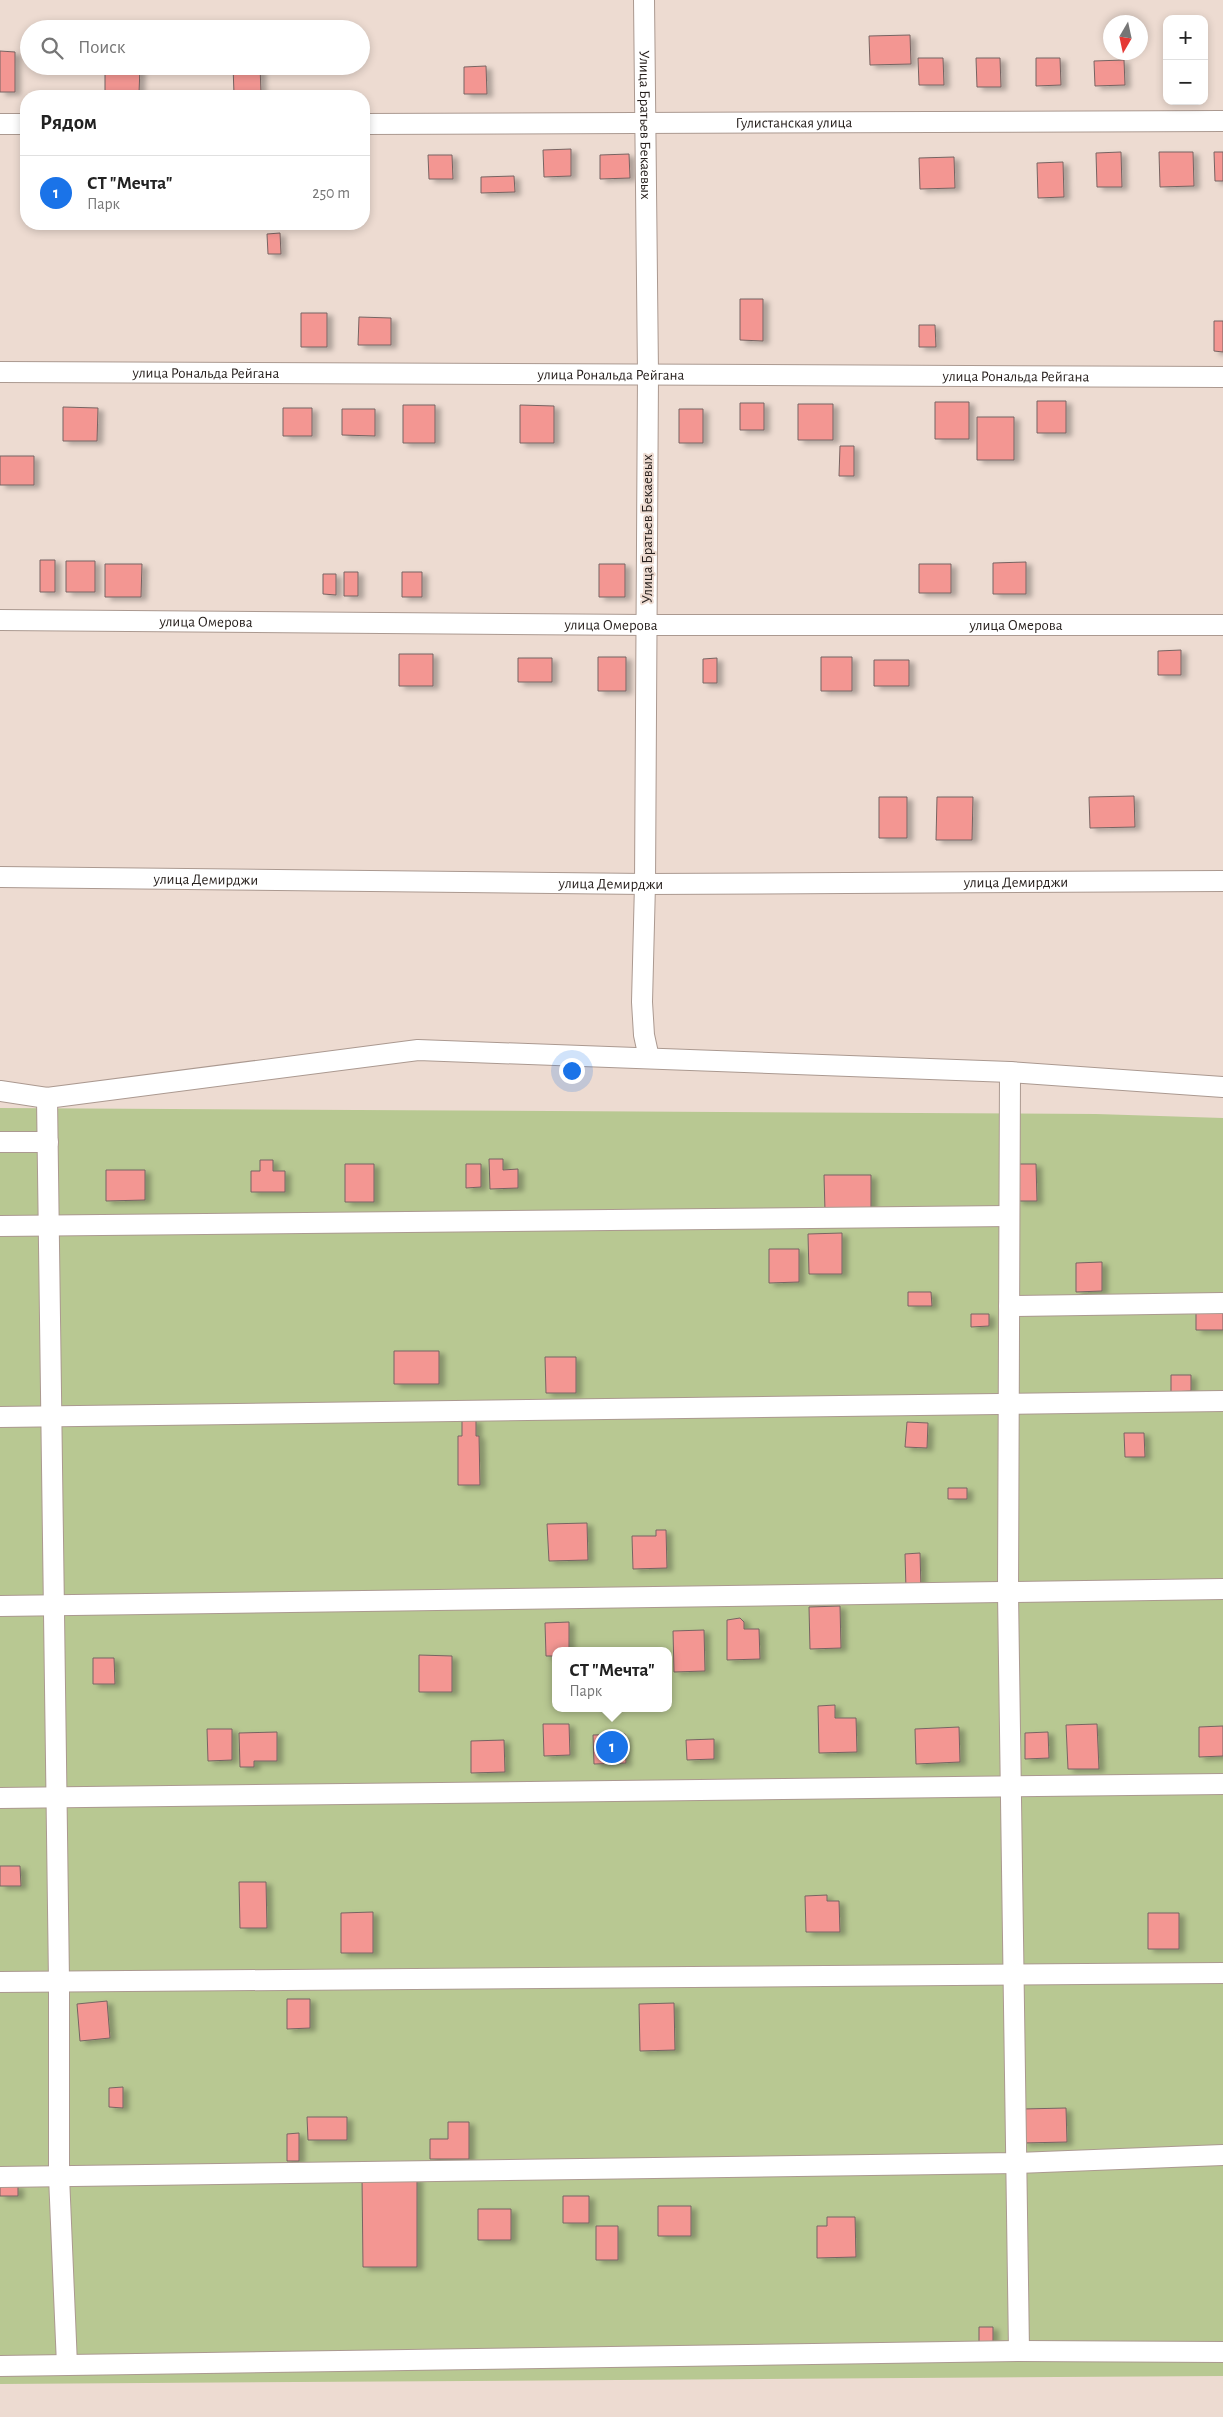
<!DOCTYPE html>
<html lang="ru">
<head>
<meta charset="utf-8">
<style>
	:root { --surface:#fff; --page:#f2f2f2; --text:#222; --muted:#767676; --line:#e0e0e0; --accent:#1a73e8 }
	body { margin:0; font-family:"Alegreya Sans",sans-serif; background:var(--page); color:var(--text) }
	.controls { position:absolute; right:15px; top:15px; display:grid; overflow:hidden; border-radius:10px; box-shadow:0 2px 8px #0003 }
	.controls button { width:45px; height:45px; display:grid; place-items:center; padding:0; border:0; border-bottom:1px solid var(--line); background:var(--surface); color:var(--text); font:25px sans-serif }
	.compass { position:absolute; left:1103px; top:15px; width:45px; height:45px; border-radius:50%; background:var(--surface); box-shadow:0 2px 8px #0003; rotate:189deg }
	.you { position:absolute; left:571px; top:1070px; width:18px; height:18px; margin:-12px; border:4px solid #fff; border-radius:50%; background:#1a73e8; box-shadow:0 0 0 8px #1a73e833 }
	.badge { display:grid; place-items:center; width:32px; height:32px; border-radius:50%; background:var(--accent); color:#fff; font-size:16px; font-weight:700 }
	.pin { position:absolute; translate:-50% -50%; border:2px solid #fff; box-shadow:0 1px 5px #0006 }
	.popup { position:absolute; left:552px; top:1647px; width:120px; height:65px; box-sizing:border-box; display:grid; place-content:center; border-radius:10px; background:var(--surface); filter:drop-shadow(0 1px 4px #0005); font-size:16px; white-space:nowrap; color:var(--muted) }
	.popup b { font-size:19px; color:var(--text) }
	.popup::after { content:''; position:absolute; left:50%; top:100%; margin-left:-10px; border:10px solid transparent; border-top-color:var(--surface) }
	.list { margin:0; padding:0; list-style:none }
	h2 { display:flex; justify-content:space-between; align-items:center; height:65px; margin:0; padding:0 20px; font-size:21px }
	h2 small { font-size:16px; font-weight:400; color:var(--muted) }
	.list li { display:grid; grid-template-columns:32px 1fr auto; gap:15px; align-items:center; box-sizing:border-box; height:75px; padding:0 20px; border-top:1px solid var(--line) }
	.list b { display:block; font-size:19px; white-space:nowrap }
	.list p { margin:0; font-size:16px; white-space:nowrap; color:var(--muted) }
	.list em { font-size:16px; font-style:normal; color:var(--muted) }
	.icon { flex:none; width:28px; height:28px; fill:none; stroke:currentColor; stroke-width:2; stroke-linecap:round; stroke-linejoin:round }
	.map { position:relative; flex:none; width:1223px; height:2417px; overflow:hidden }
	.search { position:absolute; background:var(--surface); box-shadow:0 2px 8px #0003; left:20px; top:20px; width:350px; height:55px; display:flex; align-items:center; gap:12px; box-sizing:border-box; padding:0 18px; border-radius:28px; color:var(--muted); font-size:19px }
	.panel { position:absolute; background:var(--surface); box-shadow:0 2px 8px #0003; left:20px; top:90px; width:350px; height:140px; border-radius:20px }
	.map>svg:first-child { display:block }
	.green { fill:#b8c892; fill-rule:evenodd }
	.building { fill:#f39692; stroke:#776462; filter:url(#shadow) }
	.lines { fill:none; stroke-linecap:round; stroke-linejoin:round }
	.minor-casing { stroke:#ab9990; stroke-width:22 }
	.minor { stroke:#fff; stroke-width:20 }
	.labels { text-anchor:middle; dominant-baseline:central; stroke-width:4; stroke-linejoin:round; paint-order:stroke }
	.street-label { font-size:15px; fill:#251e1b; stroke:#eddbd1 }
</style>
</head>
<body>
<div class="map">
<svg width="1223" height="2417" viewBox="0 0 1223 2417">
	<defs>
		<filter id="shadow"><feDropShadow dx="5.5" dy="3" stdDeviation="2.5" flood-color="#0004"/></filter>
	</defs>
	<rect width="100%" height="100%" fill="#eddbd1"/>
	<path class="green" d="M0 1108 1096 1114 1223 1118V2376L0 2384ZM556 1651H668V1708H556Z"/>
	<path class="building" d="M910 35 911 64 870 65 869 36Z
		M0 51 15 52V92H0Z
		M918 58H943L944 85H919Z
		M976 58H1000L1001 87H977Z
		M1036 58H1060L1061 85 1036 86Z
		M1124 60 1125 85 1095 86 1094 61Z
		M233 66H260L261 93 234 94Z
		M486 66 487 94H464V67Z
		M105 67H140L139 93H105Z
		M571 149V176L544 177 543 150Z
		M1121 152 1122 187H1097L1096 153Z
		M1159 152H1193L1194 186 1160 187Z
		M1214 152H1223V181H1215Z
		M629 154 630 178 600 179V155Z
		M428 155H452L453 179H429Z
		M954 157 955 188 920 189 919 158Z
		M1063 162 1064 197 1038 198 1037 163Z
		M514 176 515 192 481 193V177Z
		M280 233 281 254H268L267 234Z
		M740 299H763V341L740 340Z
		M301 313H327V347H301Z
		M359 317 391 318V345H358Z
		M1214 321H1223V352L1214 351Z
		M919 325H935L936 347H919Z
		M1037 401H1066V433H1037Z
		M935 402H969V439H935Z
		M740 403H764V430H740Z
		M798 404H833V440H798Z
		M403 405H435V443H403Z
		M520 405 554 406V443H520Z
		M63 407 98 408 97 441H63Z
		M283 408H312V436H283Z
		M342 409H375V436L342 435Z
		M679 409H703V443H679Z
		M977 417H1014V460H977Z
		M840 446H854V476H839Z
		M0 456H34V485H0Z
		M40 560H55V592H40Z
		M66 561H95V592H66Z
		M1026 562V594H993V563Z
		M105 564H142L141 597H105Z
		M599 564H625V597H599Z
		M919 564H951V593H919Z
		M344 572H358V596H344Z
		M402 572H422V597H402Z
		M323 574H336V595L323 594Z
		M1181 650V675H1158V651Z
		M399 654H433V686H399Z
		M598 657H626V691H598Z
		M821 657H852V691H821Z
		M518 658H552V682H518Z
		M717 658V683H703V659Z
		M874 660H909V686H874Z
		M1134 796 1135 827 1090 828 1089 797Z
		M879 797H907V838H879Z
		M937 797H973L972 840H936Z
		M489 1159H503V1170L518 1169V1188L490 1189Z
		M260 1160H273V1171H285V1192H251V1171H260Z
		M345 1164H374V1202H345Z
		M466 1164H481V1187L466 1188Z
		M1016 1164H1036L1037 1201H1017Z
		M106 1170H145V1200L106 1201Z
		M824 1175H871V1211H825Z
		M842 1233V1274H809L808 1234Z
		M769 1249H799V1282L769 1283Z
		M1102 1262V1291L1076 1292V1263Z
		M908 1292H931L932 1306H908Z
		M1223 1307V1330H1196V1308Z
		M971 1314H989V1326L971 1327Z
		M394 1351H439V1384H394Z
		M545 1357H576V1393H546Z
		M1171 1375H1191V1391L1171 1392Z
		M462 1420H476V1436H479L480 1485H458V1436H462Z
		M907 1422 928 1423 927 1448 905 1447Z
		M1124 1433H1144L1145 1457H1125Z
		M948 1488H967V1499H948Z
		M587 1523 588 1560 549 1561 547 1524Z
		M656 1530H666L667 1568 633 1569 632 1536H656Z
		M920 1553 921 1588 906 1589 905 1554Z
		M840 1606 841 1648 810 1649 809 1607Z
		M740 1618 744 1622V1629H759L760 1659 727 1660V1620Z
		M569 1622V1651H556V1656H546L545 1623Z
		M704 1630 705 1671 674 1672 673 1631Z
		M419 1655 452 1656V1692H419Z
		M93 1658H114L115 1684H93Z
		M835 1705V1718H856L857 1752 819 1753 818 1706Z
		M543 1724H569L570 1755 544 1756Z
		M1097 1724 1099 1769H1068L1066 1725Z
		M1223 1726V1756L1199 1757V1727Z
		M959 1727 960 1762 916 1764 915 1729Z
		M207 1729H232V1760L208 1761Z
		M277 1732V1761H254V1767H240L239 1733Z
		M1048 1732 1049 1758 1025 1759V1733Z
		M625 1734 626 1763 594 1764 593 1735Z
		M714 1739V1759L687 1760 686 1740Z
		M504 1740 505 1772 471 1773V1741Z
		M0 1866H20L21 1886H0Z
		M239 1882H266L267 1928H240Z
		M827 1895V1901H839L840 1932H806L805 1896Z
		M373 1912V1953H341V1913Z
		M1148 1913H1179V1949H1148Z
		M287 1999H310V2028L287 2029Z
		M107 2001 110 2038 80 2041 77 2004Z
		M674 2003 675 2050 640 2051 639 2004Z
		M123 2087V2108L109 2107V2088Z
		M1066 2108 1067 2142 1023 2143V2109Z
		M307 2117H347V2140H308Z
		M448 2122H469V2159H430V2139H448Z
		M299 2133V2161H287V2134Z
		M362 2177H417V2267H363Z
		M0 2186H18V2196H0Z
		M563 2196H589V2223H563Z
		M658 2206H691V2236H658Z
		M478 2209H511V2240H478Z
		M827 2217H855L856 2257 817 2258V2226H827Z
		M596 2226H618V2260H596Z
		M979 2327H993V2342H979Z"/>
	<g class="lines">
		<g class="minor-casing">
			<g id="minor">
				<path id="s1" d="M644 0 648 374 645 884 642 1002 644 1035 649 1058"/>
				<path d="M0 124H26"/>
				<path id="s2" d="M364 124 1223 121"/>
				<path id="s3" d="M0 372 1223 377"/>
				<path id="s4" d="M0 620 646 625H1223"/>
				<path id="s5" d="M0 877 645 884 1223 881"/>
				<path d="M1010 1072 1008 1593 1019 2351"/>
				<path d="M0 1091 47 1098 418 1050 1010 1072 1223 1087"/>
				<path d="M47 1098 59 1981V2176L67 2365"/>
				<path d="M0 1142H48"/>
				<path d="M0 1226 1009 1216"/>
				<path d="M1009 1306 1223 1303"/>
				<path d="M0 1417 1223 1401"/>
				<path d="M0 1606 1223 1589"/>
				<path d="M0 1798 1223 1784"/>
				<path d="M0 1982 1223 1973"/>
				<path d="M0 2177 1017 2163 1223 2155"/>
				<path d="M0 2366 1019 2351 1223 2352"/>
			</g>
		</g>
		<use href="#minor" class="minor"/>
	</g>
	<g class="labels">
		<g class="street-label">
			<text stroke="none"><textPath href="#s2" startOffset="430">Гулистанская улица</textPath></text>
			<text stroke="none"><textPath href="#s1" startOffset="125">Улица Братьев Бекаевых</textPath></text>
			<text stroke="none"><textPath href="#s3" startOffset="206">улица Рональда Рейгана</textPath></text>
			<text stroke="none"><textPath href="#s3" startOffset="611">улица Рональда Рейгана</textPath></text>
			<text stroke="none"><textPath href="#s3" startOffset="1016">улица Рональда Рейгана</textPath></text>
			<text transform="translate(647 529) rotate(-90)">Улица Братьев Бекаевых</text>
			<text stroke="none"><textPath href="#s4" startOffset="206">улица Омерова</textPath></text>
			<text stroke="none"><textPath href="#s4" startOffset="611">улица Омерова</textPath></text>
			<text stroke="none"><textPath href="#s4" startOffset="1016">улица Омерова</textPath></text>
			<text stroke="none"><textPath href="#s5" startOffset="206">улица Демирджи</textPath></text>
			<text stroke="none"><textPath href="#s5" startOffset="1016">улица Демирджи</textPath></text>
			<text stroke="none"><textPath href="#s5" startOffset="611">улица Демирджи</textPath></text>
		</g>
	</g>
</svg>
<div class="controls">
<button>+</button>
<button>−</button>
</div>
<svg class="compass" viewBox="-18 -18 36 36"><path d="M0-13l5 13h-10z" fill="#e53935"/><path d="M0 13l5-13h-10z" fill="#767676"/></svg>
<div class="you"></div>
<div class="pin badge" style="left:612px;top:1747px">1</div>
<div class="popup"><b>СТ &quot;Мечта&quot;</b>Парк</div>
<div class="search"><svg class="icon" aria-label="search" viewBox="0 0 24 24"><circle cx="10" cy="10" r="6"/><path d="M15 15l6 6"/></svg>Поиск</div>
<section class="panel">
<h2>Рядом<small></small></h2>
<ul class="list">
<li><span class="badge">1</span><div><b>СТ &quot;Мечта&quot;</b><p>Парк</p></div><em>250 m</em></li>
</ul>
</section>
</div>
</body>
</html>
